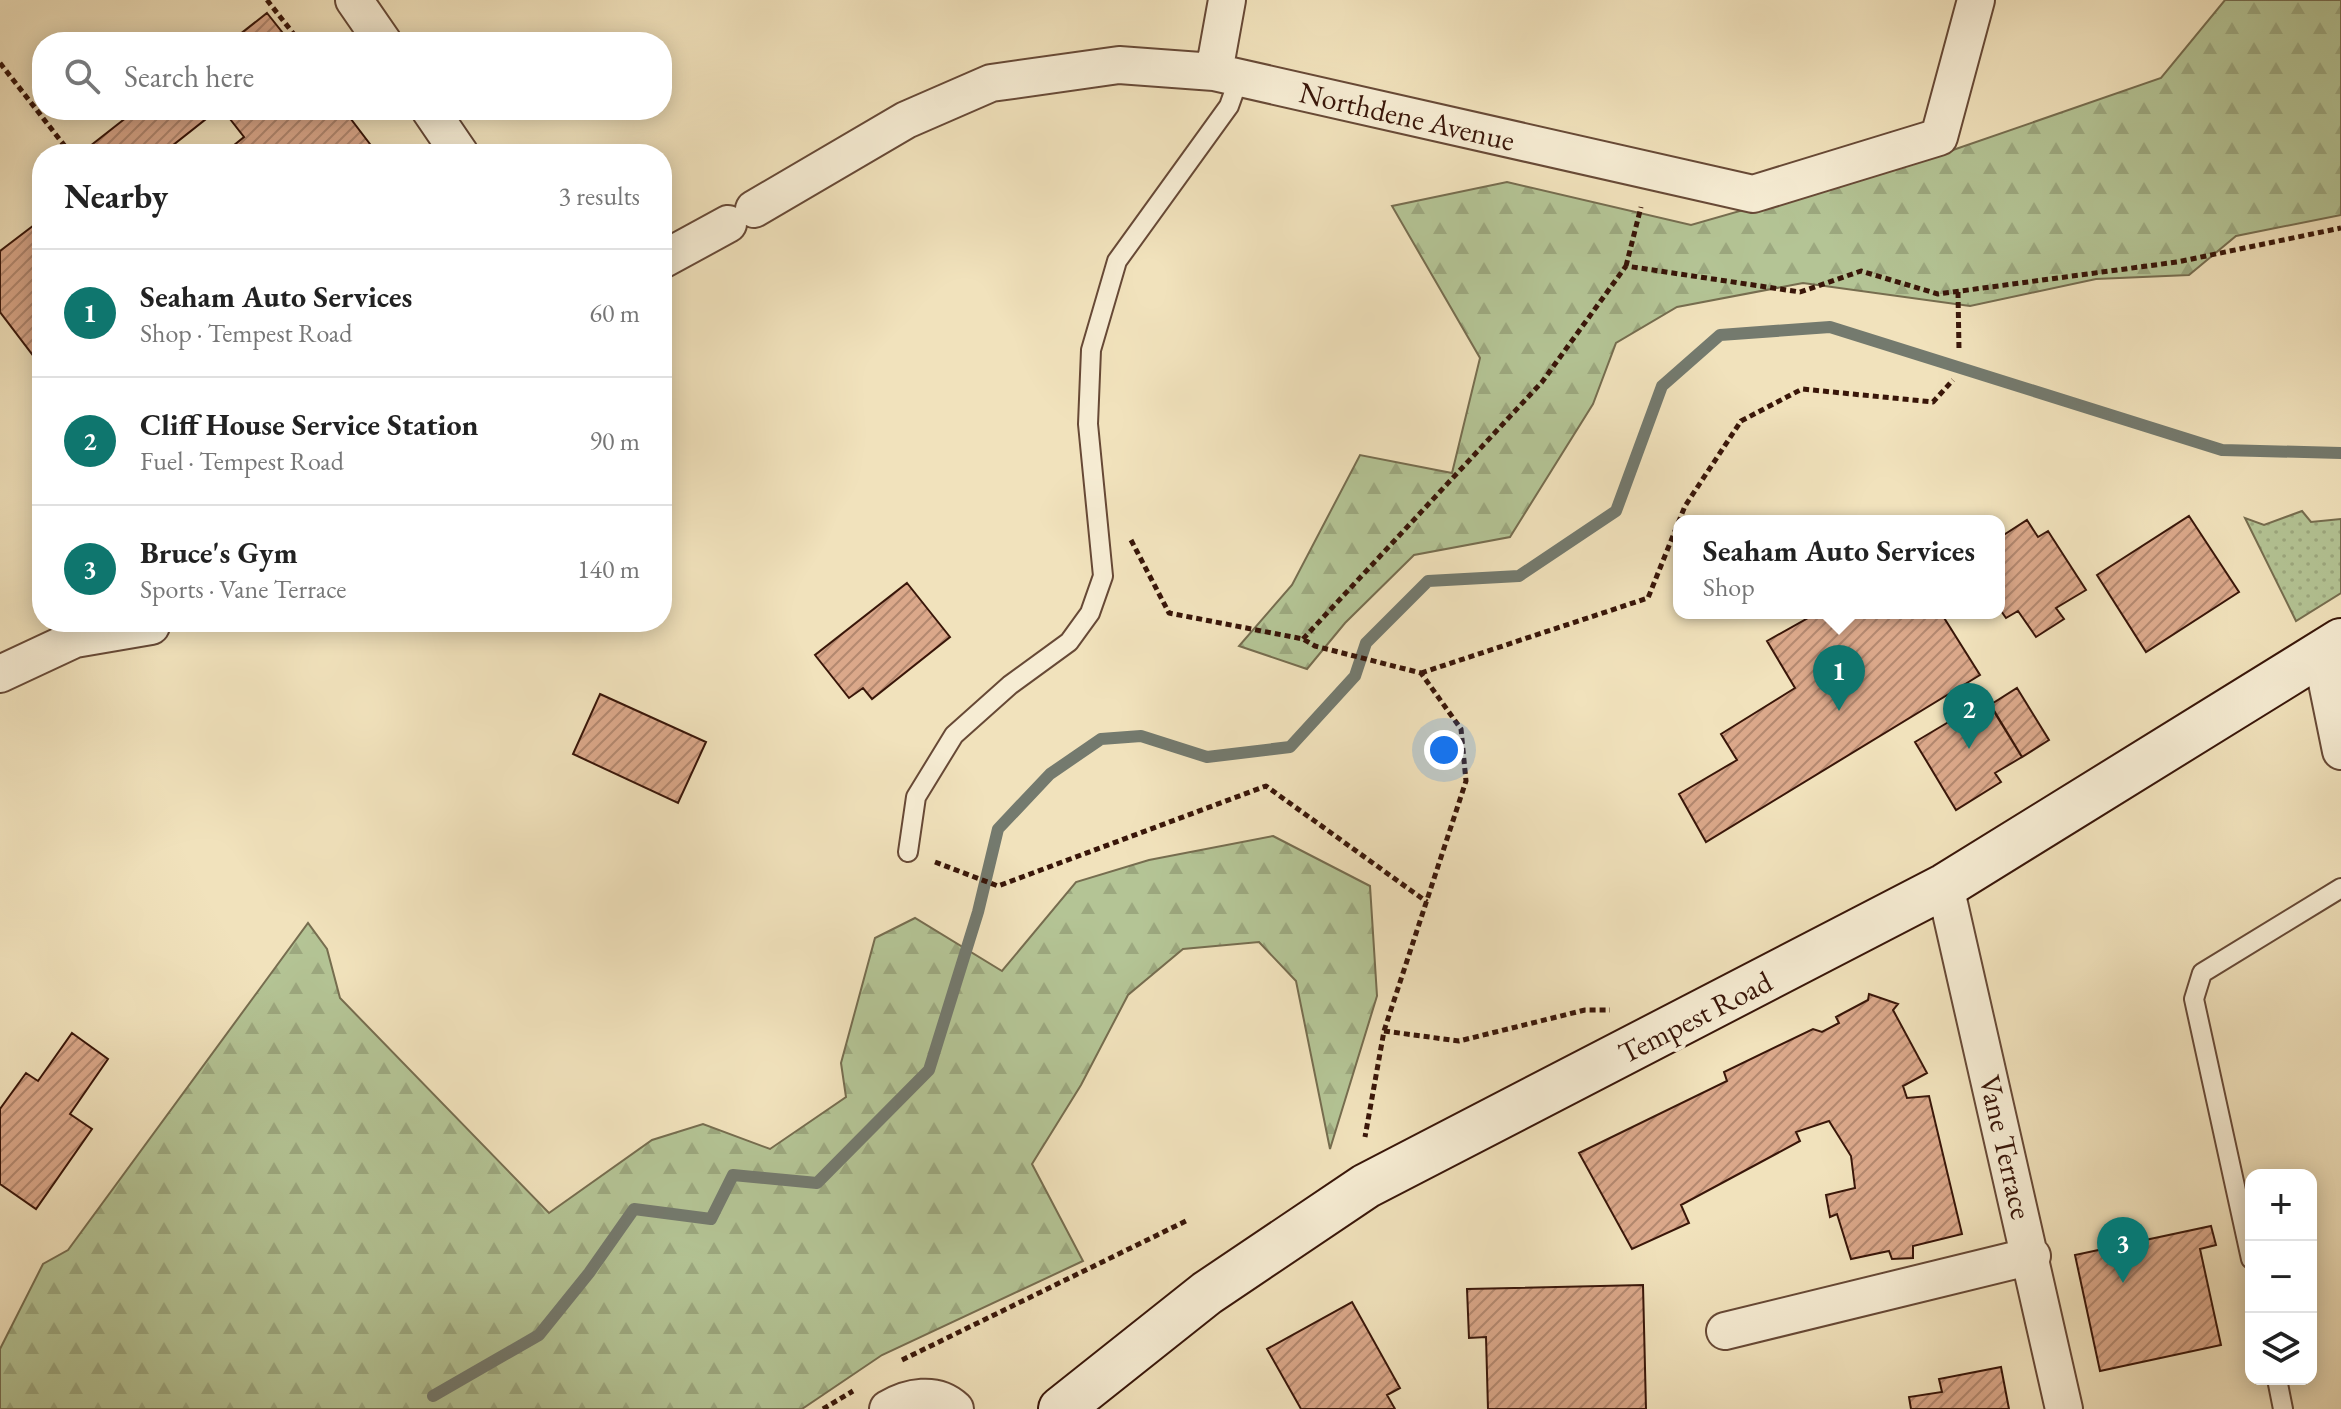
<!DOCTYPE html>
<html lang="en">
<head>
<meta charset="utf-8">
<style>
	:root { --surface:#fff; --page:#f6f6f6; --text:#222; --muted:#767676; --line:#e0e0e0; --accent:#0f766e }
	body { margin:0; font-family:"EB Garamond",serif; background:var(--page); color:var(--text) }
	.controls { position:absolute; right:24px; bottom:24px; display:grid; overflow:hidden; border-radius:16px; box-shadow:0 4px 20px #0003 }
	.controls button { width:72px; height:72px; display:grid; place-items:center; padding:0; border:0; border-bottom:2px solid var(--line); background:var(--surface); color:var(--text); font:40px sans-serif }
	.you { position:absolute; left:1444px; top:750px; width:28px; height:28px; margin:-20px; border:6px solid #fff; border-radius:50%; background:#1a73e8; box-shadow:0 0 0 12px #1a73e833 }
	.badge { display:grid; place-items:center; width:52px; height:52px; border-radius:50%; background:var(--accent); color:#fff; font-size:26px; font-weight:700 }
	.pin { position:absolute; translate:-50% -66px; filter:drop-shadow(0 2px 4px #0008) }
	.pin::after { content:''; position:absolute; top:42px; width:28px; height:24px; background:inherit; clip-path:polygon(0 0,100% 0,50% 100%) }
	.popup { position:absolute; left:1673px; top:515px; width:332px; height:104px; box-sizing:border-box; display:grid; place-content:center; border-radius:16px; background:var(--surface); filter:drop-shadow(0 2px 6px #0005); font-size:26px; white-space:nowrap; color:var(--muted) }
	.popup b { font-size:30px; color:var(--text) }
	.popup::after { content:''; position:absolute; left:50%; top:100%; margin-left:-16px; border:16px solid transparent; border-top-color:var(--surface) }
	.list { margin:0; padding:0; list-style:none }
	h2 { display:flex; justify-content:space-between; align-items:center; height:104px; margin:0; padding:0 32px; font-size:34px }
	h2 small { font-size:26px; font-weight:400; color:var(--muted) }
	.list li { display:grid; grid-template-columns:52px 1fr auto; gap:24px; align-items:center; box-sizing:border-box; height:128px; padding:0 32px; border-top:2px solid var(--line) }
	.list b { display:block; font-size:30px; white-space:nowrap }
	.list p { margin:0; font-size:26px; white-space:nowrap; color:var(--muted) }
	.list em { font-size:26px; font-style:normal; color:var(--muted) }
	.icon { flex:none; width:44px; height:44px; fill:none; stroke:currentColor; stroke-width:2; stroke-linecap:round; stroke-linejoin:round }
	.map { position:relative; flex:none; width:2341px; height:1409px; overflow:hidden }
	.search { position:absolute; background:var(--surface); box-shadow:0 4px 20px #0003; left:32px; top:32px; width:640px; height:88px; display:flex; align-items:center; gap:20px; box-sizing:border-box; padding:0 28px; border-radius:32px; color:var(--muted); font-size:30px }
	.panel { position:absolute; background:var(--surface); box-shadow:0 4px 20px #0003; left:32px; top:144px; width:640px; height:488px; border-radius:32px }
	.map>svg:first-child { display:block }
	.grass { fill:url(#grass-dots); stroke:#766d4f; stroke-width:2 }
	.forest { fill:url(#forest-firs); stroke:#766d4f; stroke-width:2 }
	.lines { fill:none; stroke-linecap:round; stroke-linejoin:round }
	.stream { stroke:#747a6e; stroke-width:12 }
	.building { fill:url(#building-hatch); stroke:#391609; stroke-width:2 }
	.service-casing { stroke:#674936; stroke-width:22 }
	.minor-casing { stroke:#674936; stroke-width:40 }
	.secondary-casing { stroke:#391609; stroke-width:48 }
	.path { stroke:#391609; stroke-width:5; stroke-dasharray:6 4; stroke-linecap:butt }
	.service { stroke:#f6ecd3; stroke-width:18 }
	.minor { stroke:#f6ecd3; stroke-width:36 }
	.secondary { stroke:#f6ecd3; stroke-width:44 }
	.labels { text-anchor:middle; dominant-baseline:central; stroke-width:8; stroke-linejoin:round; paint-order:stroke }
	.street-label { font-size:30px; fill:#391609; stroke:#f6ecd3 }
</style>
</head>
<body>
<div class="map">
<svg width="2341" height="1409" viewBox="0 0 2341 1409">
	<defs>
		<pattern id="grass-dots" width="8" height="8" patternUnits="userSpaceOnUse" patternTransform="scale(2)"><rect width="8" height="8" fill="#b4c495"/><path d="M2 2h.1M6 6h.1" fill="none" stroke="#9ca87f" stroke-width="1.8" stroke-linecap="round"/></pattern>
		<pattern id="forest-firs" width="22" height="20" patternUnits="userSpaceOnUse" patternTransform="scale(2)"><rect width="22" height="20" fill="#b4c495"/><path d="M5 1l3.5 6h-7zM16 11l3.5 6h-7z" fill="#9ca87f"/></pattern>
		<pattern id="building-hatch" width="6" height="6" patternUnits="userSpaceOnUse" patternTransform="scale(2)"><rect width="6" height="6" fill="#dba88a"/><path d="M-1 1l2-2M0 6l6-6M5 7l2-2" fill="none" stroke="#b3886f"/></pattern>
	</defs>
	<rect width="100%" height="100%" fill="#f1e2bc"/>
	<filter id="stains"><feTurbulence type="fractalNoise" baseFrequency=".0025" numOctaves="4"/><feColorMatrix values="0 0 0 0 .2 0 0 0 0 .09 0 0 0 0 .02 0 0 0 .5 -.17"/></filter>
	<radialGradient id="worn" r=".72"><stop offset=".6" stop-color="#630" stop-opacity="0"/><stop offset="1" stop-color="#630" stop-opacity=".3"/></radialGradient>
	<path class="grass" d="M2302 511 2311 522 2341 519V593L2296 621 2245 518 2264 525Z"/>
	<path class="forest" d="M2225 0H2341V215L2236 236 2189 275 2096 279 1970 306 1803 283 1677 307 1616 343 1593 404 1510 537 1414 555 1345 623 1307 669 1239 646 1292 585 1360 455 1452 473 1480 358 1392 206 1507 182 1691 225 1950 151 2161 78Z
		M1273 836 1370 886 1377 996 1330 1149 1296 981 1259 942 1183 949 1128 995 1081 1085 1032 1164 1083 1261 882 1355 802 1409H0V1349L43 1264 68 1250 308 923 327 949 340 998 549 1213 652 1140 703 1124 770 1149 846 1097 841 1063 875 938 915 918 1002 971 1076 882 1149 860Z"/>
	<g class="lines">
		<path class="stream" d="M433 1396 539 1335 589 1273 634 1209 711 1219 733 1175 817 1183 929 1070 978 912 998 829 1050 774 1101 739 1141 736 1207 757 1290 747 1355 676 1366 643 1428 581 1519 576 1616 511 1662 386 1720 335 1830 327 2222 450 2341 453"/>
	</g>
	<path class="building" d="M267 13 290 42H230Z
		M136 110H199L206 119 172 146 179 154H85V150Z
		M223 110H344L373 148 365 154H223L244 137Z
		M42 219V359L38 362 0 312V251Z
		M2189 516 2239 592 2146 652 2097 575Z
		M2027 520 2038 537 2048 531 2086 590 2056 608 2064 619 2036 637 2018 611 2006 618 1999 608V538Z
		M907 583 950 637 872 699 863 688 849 698 815 655Z
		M1817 613H1941L1980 675 1706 842 1679 794 1737 760 1721 734 1795 688 1767 641Z
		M2017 688 2049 740 2022 757 1990 705Z
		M600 694 706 742 678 803 573 754Z
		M1987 699 2022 757 1995 773 2001 782 1956 810 1915 742Z
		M1869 994 1898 1004 1893 1010 1927 1073 1903 1086 1907 1098 1929 1096 1962 1234 1913 1246V1258L1892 1259 1889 1251 1851 1259 1837 1214 1830 1217 1826 1195 1855 1188 1851 1156 1829 1121 1796 1132 1800 1141 1681 1205 1689 1223 1632 1249 1579 1153 1727 1081 1724 1072 1813 1029 1822 1032 1839 1023 1836 1017 1868 1000Z
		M72 1033 108 1059 70 1114 92 1129 36 1209 0 1184V1109L26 1073 38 1081Z
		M2211 1226 2216 1245 2200 1249 2221 1345 2100 1371 2075 1255Z
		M1643 1285 1646 1409H1488L1486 1337 1469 1338 1467 1289Z
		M1352 1302 1400 1388 1387 1395 1395 1409H1301L1267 1349Z
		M2001 1367 2009 1409H1911L1909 1397 1942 1392 1939 1379Z"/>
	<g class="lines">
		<g class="service-casing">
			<path id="service" d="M908 852 916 797 954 735 1010 685 1069 642 1090 613 1103 576 1088 424 1091 350 1117 261 1229 106 1239 78
				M2251 1259 2194 999 2202 973 2341 888
				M2277 1379 2283 1409"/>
		</g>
		<g class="minor-casing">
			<path id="minor" d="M354 0 383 42
				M1214 72 1227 0
				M430 110 460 154
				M754 209 906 120 991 83 1119 65 1214 72 1753 194 1939 137 1976 0
				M662 260 728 224
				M2321 653 2341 751
				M0 674 75 639 151 626
				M1945 886 2064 1409
				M1725 1331 2032 1256
				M888 1409C908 1397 936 1391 955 1409"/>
		</g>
		<g class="secondary-casing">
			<path id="secondary" d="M1061 1409 1207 1293 1366 1186 1945 886 2341 641"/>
		</g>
		<path class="path" d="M267 0 300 42
			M0 63 71 154
			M353 110 357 115
			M1626 266 1641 207
			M1958 292 1959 350
			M1131 540 1169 613 1303 639 1315 646 1421 673 1461 729 1466 781 1384 1031 1365 1137
			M1303 639 1542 382 1626 266 1800 292 1861 271 1938 294 2177 262 2341 228
			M1421 673 1648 598 1685 506 1741 421 1802 389 1933 402 1953 380
			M935 862 998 886 1266 786 1427 902
			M1384 1031 1459 1041 1585 1010H1610
			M902 1360 1188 1220
			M823 1409 853 1391"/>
		<use href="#service" class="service"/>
		<use href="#minor" class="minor"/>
		<use href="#secondary" class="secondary"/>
	</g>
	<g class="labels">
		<g class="street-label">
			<text transform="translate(1407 116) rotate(13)">Northdene Avenue</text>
			<text transform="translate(1695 1017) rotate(-27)">Tempest Road</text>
			<text transform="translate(2006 1147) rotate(77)">Vane Terrace</text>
		</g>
	</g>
	<rect width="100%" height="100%" filter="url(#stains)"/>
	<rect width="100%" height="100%" fill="url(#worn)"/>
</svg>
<div class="controls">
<button>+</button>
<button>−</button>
<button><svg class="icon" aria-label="layers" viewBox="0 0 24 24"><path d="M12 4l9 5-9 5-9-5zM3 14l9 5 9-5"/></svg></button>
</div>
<div class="you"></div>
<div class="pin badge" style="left:1839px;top:711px">1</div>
<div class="popup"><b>Seaham Auto Services</b>Shop</div>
<div class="pin badge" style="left:1969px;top:749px">2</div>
<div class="pin badge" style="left:2123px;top:1283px">3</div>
<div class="search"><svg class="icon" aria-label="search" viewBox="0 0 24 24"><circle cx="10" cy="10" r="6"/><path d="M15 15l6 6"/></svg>Search here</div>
<section class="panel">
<h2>Nearby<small>3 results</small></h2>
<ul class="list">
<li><span class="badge">1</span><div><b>Seaham Auto Services</b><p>Shop · Tempest Road</p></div><em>60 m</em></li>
<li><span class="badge">2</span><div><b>Cliff House Service Station</b><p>Fuel · Tempest Road</p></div><em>90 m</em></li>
<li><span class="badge">3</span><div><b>Bruce's Gym</b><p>Sports · Vane Terrace</p></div><em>140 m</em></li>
</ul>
</section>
</div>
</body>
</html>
